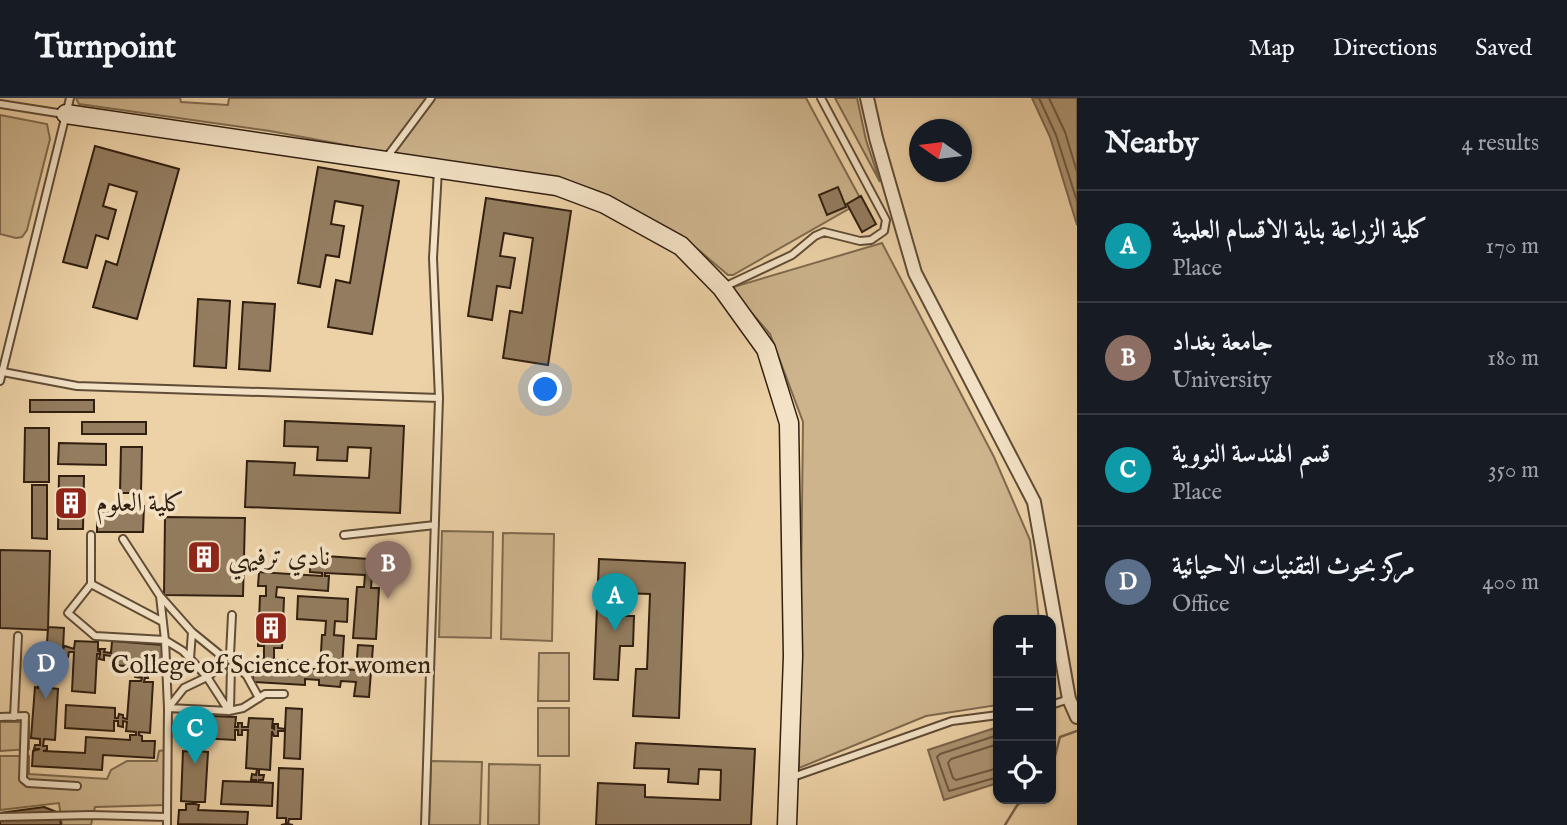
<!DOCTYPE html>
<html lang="en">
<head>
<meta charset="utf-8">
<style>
	:root { --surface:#171b24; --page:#20242c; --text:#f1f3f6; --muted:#9ea1a6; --line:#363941; --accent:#0f766e }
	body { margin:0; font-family:"IM FELL English",Amiri,serif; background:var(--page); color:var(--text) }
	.controls { position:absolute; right:21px; bottom:21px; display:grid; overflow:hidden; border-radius:14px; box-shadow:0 2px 5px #0004 }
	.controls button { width:63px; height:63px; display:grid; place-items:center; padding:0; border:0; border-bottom:2px solid var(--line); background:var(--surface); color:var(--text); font:35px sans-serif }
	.compass { position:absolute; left:909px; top:21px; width:63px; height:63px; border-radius:50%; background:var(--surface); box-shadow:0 2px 5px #0004; rotate:284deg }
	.you { position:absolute; left:546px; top:292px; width:24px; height:24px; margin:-18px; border:5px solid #fff; border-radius:50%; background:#1a73e8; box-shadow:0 0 0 10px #1a73e833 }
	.badge { display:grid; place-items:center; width:46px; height:46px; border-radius:50%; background:var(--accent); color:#fff; font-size:23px; font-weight:700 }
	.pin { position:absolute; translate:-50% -58px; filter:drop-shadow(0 2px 4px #0008) }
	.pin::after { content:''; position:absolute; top:37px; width:24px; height:21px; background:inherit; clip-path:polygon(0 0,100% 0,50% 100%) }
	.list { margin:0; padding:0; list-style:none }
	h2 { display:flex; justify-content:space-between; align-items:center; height:91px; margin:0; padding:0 28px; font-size:30px }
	h2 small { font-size:23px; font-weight:400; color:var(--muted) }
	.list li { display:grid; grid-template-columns:46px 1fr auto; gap:21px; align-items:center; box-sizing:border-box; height:112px; padding:0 28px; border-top:2px solid var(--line) }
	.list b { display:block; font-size:26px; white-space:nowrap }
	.list p { margin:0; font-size:23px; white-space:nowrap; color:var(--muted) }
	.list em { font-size:23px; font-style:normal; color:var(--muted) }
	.icon { flex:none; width:38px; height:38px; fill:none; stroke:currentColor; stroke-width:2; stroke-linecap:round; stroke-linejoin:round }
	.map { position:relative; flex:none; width:1077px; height:727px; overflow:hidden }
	header { display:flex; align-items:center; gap:42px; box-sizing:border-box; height:98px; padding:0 35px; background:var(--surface); border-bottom:2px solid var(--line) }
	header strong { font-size:33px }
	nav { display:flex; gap:38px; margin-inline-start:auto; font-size:24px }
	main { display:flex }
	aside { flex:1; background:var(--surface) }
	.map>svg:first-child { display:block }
	.green { fill:#cdb48d; stroke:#7f6a4e; stroke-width:2 }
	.water { fill:#ad9574; stroke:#7b664c; stroke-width:2 }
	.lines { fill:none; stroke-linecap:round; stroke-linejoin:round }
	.shore { stroke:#6f5a42; stroke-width:2 }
	.stream { stroke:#7b664c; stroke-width:2.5 }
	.building { fill:#937c5f; stroke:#311f10; stroke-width:2 }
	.lane-casing { stroke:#604c36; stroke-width:10 }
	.street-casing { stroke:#604c36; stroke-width:16 }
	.secondary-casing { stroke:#311f10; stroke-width:21 }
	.lane { stroke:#f3e2c6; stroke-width:6 }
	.street { stroke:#f3e2c6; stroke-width:12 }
	.secondary { stroke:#f3e2c6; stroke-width:18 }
	.labels { text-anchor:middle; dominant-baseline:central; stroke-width:7; stroke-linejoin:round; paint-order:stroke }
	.poi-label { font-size:26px; fill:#311f10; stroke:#f3e2c6; text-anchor:start }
</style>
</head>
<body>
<header>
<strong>Turnpoint</strong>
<nav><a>Map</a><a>Directions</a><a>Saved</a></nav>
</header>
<main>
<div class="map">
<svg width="1077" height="727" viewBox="0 0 1077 727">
	<rect width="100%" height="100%" fill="#edd2a7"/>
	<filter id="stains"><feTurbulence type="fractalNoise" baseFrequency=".00286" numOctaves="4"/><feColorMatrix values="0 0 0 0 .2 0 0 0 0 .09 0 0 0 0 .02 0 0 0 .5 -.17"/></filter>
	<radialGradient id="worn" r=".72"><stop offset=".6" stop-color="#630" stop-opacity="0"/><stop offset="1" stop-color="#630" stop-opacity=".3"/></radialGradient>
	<path class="green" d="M76 0H180L181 4 228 7 229 0H806L859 98 852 109 733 177H728L681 137 603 95 557 79 383 54 270 33 79 6Z
		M835 0H857L866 42 880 84Z
		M0 17 47 26 50 41 27 132 22 139 16 140 0 136Z
		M882 145 994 359 1030 442 1039 522H998V607L926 618 799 670 803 324 770 236 730 190Z
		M442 433 493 434 491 540 439 539Z
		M503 435 554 436 552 543 501 541Z
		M539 555H569V603H538Z
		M538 610H569V658H538Z
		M0 624H29V651L0 653Z
		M166 652V707L95 709 91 727H62L59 705 0 712V658H29V676L107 681 111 672 127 663H157L159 653Z
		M431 663 482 664 480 727H429Z
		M489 666 540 667 539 727H488Z"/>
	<path class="water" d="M1032 0H1077V127L1050 39Z
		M998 629V685L944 702 928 652Z"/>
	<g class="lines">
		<path class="shore" d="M1039 0 1056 37 1077 103
			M1049 0 1065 34 1077 74
			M998 637 940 656 937 659 949 693 998 679
			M998 646 951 661 948 665 953 680 956 682 998 670"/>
		<path class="stream" d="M1051 673 1060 639 1077 633
			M1005 727 1018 706 1032 701"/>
	</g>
	<path class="building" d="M95 48 179 71 137 221 93 209 106 163 117 167 137 94 109 86 103 108 116 112 108 141 96 137 87 170 63 164Z
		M318 69 399 83 372 236 328 229 336 182 350 185 363 108 335 103 331 126 344 128 339 159 326 157 320 189 298 185Z
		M838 89 846 109 827 117 819 97Z
		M861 98 876 126 862 134 847 106Z
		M486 100 571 113 548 267 503 260 510 213 522 215 533 140 504 135 500 158 515 160 510 190 497 188 492 222 468 218Z
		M198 201 230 203 226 270 194 268Z
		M243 204 275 206 270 273 239 271Z
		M30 302H94V314H30Z
		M285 323 404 328 400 415 245 409 247 363 295 365 294 377 369 380 371 350 348 349 347 363 317 362 318 349 284 348Z
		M82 324H146V336H82Z
		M25 330H49V384H24Z
		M59 345 106 346V367L58 366Z
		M121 349H142L141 395H120Z
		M59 378H84L83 431H58Z
		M32 387H47V441L32 440Z
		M97 407 144 408 143 434H97Z
		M165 419 245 420 243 498 164 497Z
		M0 452 50 453 48 532 0 530Z
		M311 457 383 462 381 478H372L371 490H379L376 541 353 540 357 489H364L365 477 325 475V478H329L328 493 277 489 276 499 284 500 282 550H274V561L306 564 305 571H320L322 537H325L326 523 297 521 298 498 348 501 347 524 335 523 334 537 344 538 342 571 356 572 358 547 373 548 369 599 354 598 356 584 341 583 340 589 319 587V582L305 581V587L253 584 254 560H264V548H258L260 498H266V488H258L259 474 322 478V475L310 474Z
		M599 461 685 465 679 620 633 618 636 571H647L650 496 621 495 620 518H634L633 548H620L618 582 594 581Z
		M48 529 64 530 63 551 65 548 74 551 75 543 98 544V553L100 554V551H105L104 554 111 555 112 543 163 547 161 570 146 569 148 580H145L144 584H153L150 635 139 634V637L142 638V643H155L154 660 103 657 102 672 32 668 33 653 40 651H34L35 647H40V641L31 640 35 589 38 590 39 585 50 586V590L58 591 55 642 44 641 43 648H47V652L43 653 85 655 86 639 130 642V637H136V634L126 633 127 624 123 623V629L118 628V623H114V633L65 630 66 607 115 610V620H118L119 616 123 617V620L127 621 130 583H141L142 580 135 579V574H142L143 569 110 567 111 558 104 557V562L99 561 100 556H97L95 595 72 593 74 554H69L68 559 64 558V554H62L61 581 45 580Z
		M286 610 302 611 300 661 284 660 285 633H278V638H274L272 633 270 672 259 671V677H264L263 682H259L258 684 273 685 272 708 221 706 223 683 256 684V682H251L252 676 256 677 257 671 246 670 248 632H242V637H238V632H235V642L199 640V646H204L203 651H198V653L208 654 205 704H195V706L199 707 198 712 248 714 247 727 178 726 179 712H186V706H193V704L181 703 183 653 195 654 196 651H191V645H196V640H184L185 617 236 619 235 629H238V625H242V629H248L249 620 273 621 272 630 274 631V626H278V630L285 631Z
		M636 645 755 651 751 727H596L598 685 645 687V699L720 702 721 672 699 671 698 686 668 684 669 671 634 670Z
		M279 670 303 671 301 721H289L288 726 293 727H281L286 726V720H277Z
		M44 709 59 715 61 727H0V715Z"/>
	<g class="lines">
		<g class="lane-casing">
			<path id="lane" d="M0 6 64 16
				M387 59 431 0
				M724 189 792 157 815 138 824 134 860 143 871 142 884 133 886 122 821 0
				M3 274 77 288 439 300
				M0 283 70 0
				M91 437V486L68 515 95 538 165 542 183 553 207 579 229 613
				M344 437 435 427
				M123 441 160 498 165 542 168 610 167 719
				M91 486 163 524
				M161 499 192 534 224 560
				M230 557 232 517
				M190 561 192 534
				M235 566 247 578 259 600
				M1051 607 1069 601
				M168 610 229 613 243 610 265 596H284
				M168 610 184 590 207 579 224 567
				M230 611 231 569
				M0 619 25 618 23 681 28 685 77 688
				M14 619 18 538
				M790 680 952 623 998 617
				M0 719 91 717 167 719V727
				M425 727 439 300 433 160 438 72"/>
		</g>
		<g class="street-casing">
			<path id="street" d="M867 0 876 40 915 175 1034 404 1069 601 1077 619"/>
		</g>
		<g class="secondary-casing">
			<path id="secondary" d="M66 16 557 88 605 106 681 148 722 190 766 251 789 325 793 558 787 727"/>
		</g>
		<use href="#lane" class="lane"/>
		<use href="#street" class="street"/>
		<use href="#secondary" class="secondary"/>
	</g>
	<defs>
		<g id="building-square" transform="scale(1.75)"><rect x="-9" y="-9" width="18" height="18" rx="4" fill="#8f2418" stroke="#f3e2c6"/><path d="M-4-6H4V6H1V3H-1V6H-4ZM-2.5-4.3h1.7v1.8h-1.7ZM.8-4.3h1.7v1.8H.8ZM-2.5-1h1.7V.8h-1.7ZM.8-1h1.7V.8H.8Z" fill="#fff"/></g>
	</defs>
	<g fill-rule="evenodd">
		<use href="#building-square" x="71" y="405"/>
		<use href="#building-square" x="204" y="459"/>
		<use href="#building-square" x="271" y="530"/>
	</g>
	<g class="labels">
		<g class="poi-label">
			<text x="96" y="405">كلية العلوم</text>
			<text x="228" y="459">نادي ترفيهي</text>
			<text x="271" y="567" text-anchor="middle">College of Science for women</text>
		</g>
	</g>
	<rect width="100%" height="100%" filter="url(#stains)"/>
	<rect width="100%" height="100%" fill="url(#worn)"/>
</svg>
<div class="controls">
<button>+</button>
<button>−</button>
<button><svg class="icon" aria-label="locate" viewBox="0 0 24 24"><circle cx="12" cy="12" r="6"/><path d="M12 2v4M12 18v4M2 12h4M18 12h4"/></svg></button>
</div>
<svg class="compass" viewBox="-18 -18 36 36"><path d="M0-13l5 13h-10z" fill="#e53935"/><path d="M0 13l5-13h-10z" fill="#9ea1a6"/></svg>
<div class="you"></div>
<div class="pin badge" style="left:615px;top:533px;background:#0f9aa8">A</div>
<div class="pin badge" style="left:388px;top:501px;background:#8d6e63">B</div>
<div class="pin badge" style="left:195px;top:666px;background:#0f9aa8">C</div>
<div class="pin badge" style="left:46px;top:601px;background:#5c6f8a">D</div>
</div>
<aside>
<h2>Nearby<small>4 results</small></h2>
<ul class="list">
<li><span class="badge" style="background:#0f9aa8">A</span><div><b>كلية الزراعة بناية الاقسام العلمية</b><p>Place</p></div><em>170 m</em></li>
<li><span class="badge" style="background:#8d6e63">B</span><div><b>جامعة بغداد</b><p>University</p></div><em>180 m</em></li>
<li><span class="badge" style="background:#0f9aa8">C</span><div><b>قسم الهندسة النووية</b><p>Place</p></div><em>350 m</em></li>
<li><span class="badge" style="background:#5c6f8a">D</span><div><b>مركز بحوث التقنيات الاحيائية</b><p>Office</p></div><em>400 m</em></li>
</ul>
</aside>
</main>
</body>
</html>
